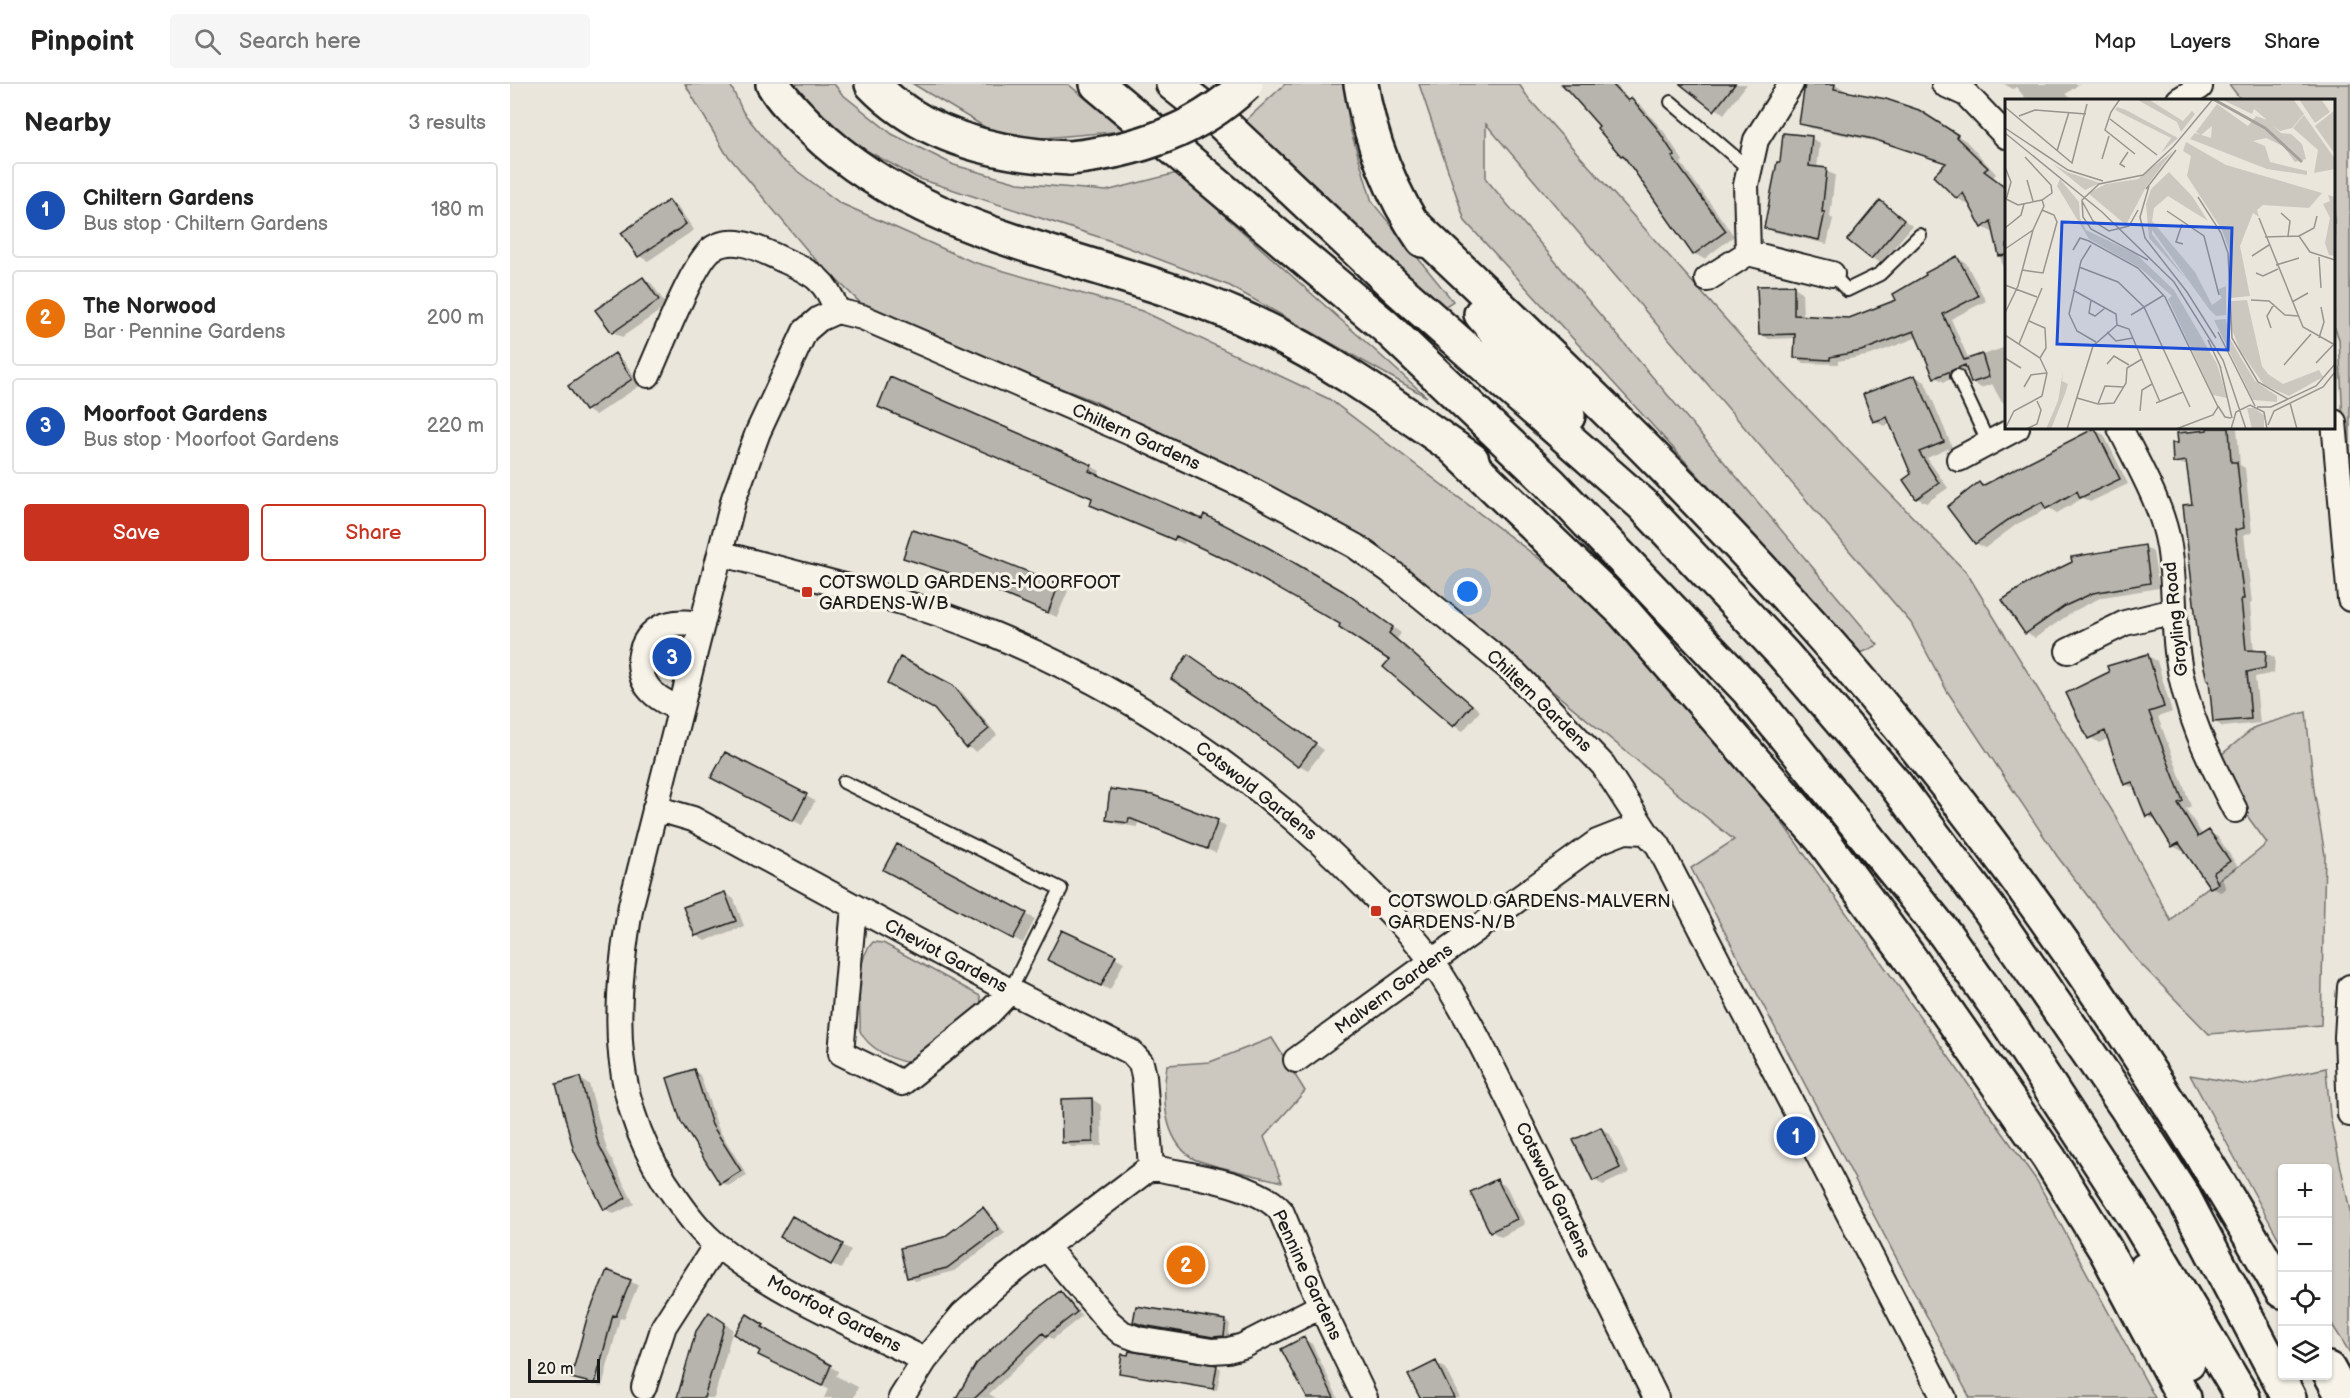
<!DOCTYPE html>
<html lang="en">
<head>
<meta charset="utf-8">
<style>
	:root { --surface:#fff; --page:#f6f6f6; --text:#222; --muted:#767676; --line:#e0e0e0; --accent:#c8321e }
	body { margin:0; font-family:"Balsamiq Sans",sans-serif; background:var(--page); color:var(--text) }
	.controls { position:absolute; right:18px; bottom:18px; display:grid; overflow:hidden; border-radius:6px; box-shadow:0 2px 4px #0004 }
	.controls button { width:54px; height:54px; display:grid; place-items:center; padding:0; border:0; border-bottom:2px solid var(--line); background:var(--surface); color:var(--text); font:30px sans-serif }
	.scale { position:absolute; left:18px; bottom:15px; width:72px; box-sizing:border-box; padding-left:6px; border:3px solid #1c1c1c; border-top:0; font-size:16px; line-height:21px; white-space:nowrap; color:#1c1c1c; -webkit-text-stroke:4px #f7f3e8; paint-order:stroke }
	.you { position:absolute; left:958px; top:508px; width:21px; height:21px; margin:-15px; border:4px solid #fff; border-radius:50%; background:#1a73e8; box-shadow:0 0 0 9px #1a73e833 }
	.badge { display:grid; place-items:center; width:39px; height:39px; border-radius:50%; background:var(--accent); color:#fff; font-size:20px; font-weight:700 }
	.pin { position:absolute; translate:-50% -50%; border:3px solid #fff; box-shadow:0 2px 6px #0006 }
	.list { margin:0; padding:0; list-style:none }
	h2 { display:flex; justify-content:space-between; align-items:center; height:78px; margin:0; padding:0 24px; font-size:26px }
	h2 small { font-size:20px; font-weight:400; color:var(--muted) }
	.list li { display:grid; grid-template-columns:39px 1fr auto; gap:18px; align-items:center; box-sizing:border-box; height:96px; margin:0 12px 12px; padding:0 12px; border:2px solid var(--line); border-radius:6px }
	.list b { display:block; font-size:22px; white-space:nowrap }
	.list p { margin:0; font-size:20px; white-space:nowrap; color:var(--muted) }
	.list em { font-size:20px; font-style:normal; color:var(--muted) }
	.actions { display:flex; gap:12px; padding:18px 24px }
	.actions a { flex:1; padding:14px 0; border:2px solid var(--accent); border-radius:6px; text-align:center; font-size:21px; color:var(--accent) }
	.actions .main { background:var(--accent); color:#fff }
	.icon { flex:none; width:33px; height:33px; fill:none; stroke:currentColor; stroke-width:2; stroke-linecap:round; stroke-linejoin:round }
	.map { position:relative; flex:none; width:1840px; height:1314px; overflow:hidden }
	header { display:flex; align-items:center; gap:36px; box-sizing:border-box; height:84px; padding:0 30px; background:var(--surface); border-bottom:2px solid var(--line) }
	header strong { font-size:28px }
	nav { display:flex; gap:33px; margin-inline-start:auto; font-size:21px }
	.search { width:420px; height:54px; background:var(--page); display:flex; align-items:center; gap:15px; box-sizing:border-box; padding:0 21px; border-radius:6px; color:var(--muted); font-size:22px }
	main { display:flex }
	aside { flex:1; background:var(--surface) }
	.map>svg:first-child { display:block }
	.green { fill:#ccc8c0; stroke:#74726e; stroke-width:1.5 }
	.shadow { fill:#0003 }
	.building { fill:#b6b4ac; stroke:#1c1c1c; stroke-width:1.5 }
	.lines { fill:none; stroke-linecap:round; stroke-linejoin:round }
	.lane-casing { stroke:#1c1c1c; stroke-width:16 }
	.street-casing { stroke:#1c1c1c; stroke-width:28 }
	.highway-casing { stroke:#1c1c1c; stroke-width:38 }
	.lane { stroke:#f7f3e8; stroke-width:12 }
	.street { stroke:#f7f3e8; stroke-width:24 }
	.highway { stroke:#f7f3e8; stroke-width:33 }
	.highway-bridge-casing { stroke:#1c1c1c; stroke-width:38; stroke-linecap:butt }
	.highway-bridge { stroke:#f7f3e8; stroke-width:33 }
	.poi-dot { fill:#c8321e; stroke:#f7f3e8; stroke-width:2 }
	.labels { text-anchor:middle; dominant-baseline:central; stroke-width:6; stroke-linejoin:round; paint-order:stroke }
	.street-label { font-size:18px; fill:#1c1c1c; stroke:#f7f3e8 }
	.poi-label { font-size:18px; fill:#1c1c1c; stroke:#f7f3e8; text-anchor:start }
	.inset-river { fill:none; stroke:#a3a19a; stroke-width:3 }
	.inset-road { fill:none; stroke:#98958f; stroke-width:1.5 }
	.view { fill:#1d4ed8; fill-opacity:0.15; stroke:#1d4ed8; stroke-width:3 }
	.inset-edge { fill:none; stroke:#1c1c1c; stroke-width:3 }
</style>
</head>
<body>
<header>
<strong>Pinpoint</strong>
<div class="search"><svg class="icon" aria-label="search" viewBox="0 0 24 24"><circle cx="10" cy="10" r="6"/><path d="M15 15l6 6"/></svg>Search here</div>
<nav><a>Map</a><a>Layers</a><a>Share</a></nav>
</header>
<main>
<aside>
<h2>Nearby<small>3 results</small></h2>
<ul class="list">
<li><span class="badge" style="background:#1a4fb4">1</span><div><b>Chiltern Gardens</b><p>Bus stop · Chiltern Gardens</p></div><em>180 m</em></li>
<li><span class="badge" style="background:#e8710a">2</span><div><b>The Norwood</b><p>Bar · Pennine Gardens</p></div><em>200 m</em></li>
<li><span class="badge" style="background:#1a4fb4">3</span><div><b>Moorfoot Gardens</b><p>Bus stop · Moorfoot Gardens</p></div><em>220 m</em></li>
</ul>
<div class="actions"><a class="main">Save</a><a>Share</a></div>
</aside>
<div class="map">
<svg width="1840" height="1314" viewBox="0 0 1840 1314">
	<rect width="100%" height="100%" fill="#eae6dc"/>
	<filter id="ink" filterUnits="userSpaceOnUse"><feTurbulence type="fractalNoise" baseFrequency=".0167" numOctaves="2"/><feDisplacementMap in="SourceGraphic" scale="12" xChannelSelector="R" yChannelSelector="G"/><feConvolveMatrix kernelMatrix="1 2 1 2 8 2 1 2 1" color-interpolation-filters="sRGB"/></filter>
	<g filter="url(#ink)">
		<path class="green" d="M175 0H220L233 28 271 75 330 119 463 178 632 227 819 315 1081 514 1236 688 1527 1097 1645 1314H1460L1181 784 1224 756 863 460 584 317 364 232 302 172 215 68Z
			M284 0H324L332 10 382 50 444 81 508 99 596 107 667 89 917 313 720 202 598 156 407 94 343 59 293 14Z
			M403 0H558L614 47 498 57Z
			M775 0H836L839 41 862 118 943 217 934 223 731 41Z
			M909 0H1009L1019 15 1268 294 1457 489 1606 733 1661 837C1685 805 1728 788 1757 759L1735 729 1705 676 1745 643 1796 628 1804 706 1815 771 1811 941 1699 950 1626 875 1547 772 1437 607 1401 539 976 40V95L1368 561 1351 569 955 137Z
			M1719 0H1840V481L1829 255 1824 242V16H1731Z
			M363 858 373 859 470 912 472 922 401 979C383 977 358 964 350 947 351 921 343 878 363 858Z
			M762 954 795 1007 754 1053 772 1098C755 1093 693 1081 682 1074 653 1054 652 1013 657 981L700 978Z
			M1816 984 1820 1032 1840 1127V1269L1818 1234V1084H1772V1161L1680 991 1738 1001Z"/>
		<path class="shadow" d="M1049 0H1105L1120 17 1131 21 1155 49 1173 77 1171 79 1224 152 1194 175 1185 170 1117 74 1112 71 1067 15Z
			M1175 0H1237L1214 30Z
			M1295 0H1325L1333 5V8L1418 33 1456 57 1486 90 1482 94 1496 104V196L1484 146 1482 148 1473 143 1459 117 1457 120 1447 114 1437 80 1373 59 1300 44 1291 39Z
			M1494 0H1569L1556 10 1563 16H1517L1506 3 1503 5Z
			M1301 54 1310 59 1307 84 1325 91 1320 133 1323 135 1317 160 1264 148 1256 143 1271 80Z
			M159 118 168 123 184 146 138 177 129 172Z
			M1371 118 1402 142 1371 179 1362 174Z
			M1447 174 1456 179 1476 217 1441 235 1459 276 1493 264 1496 266V320L1491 317 1482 300 1471 304 1462 298 1459 287 1434 298 1425 293 1408 253 1361 271 1328 277V280L1294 279 1285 273 1286 254 1259 255 1250 250 1284 203 1292 208 1293 232 1339 235 1388 216Z
			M133 194 142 200 157 222 112 253 103 248Z
			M105 271 114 277 131 301 85 331 76 326Z
			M1405 292 1415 298 1442 363 1417 374 1438 404 1416 419 1407 414 1402 391 1381 340 1374 342 1365 337Z
			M379 327 581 382 590 387 588 393 843 514 891 549 887 555 970 627 953 647 944 642 881 576 833 540 736 484 675 456 674 460 590 425 584 415Z
			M1699 344H1727L1730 381 1735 384 1742 449 1734 450 1742 519 1740 520 1744 568H1755L1765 574 1764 589 1745 593 1750 639 1713 643 1704 637 1700 597 1698 595 1679 382 1665 378 1670 360 1699 347Z
			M1585 346 1594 351 1618 400 1580 418 1573 414 1547 429 1539 424 1507 440 1475 464 1466 459 1469 400 1473 403Z
			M442 460 558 507 547 533 463 497 395 473Z
			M1634 462 1643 468 1649 504 1592 513 1564 527 1525 554 1516 549Z
			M1638 572 1647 577 1662 628 1648 633 1681 722 1676 725 1693 752 1699 748 1708 753 1728 783 1712 794 1716 805 1710 808 1701 803 1676 765 1672 767 1663 762 1647 737 1637 732 1626 705 1615 700 1599 654 1589 659 1580 653Z
			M687 577 814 666 798 686 789 681Z
			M442 602 452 608 487 651 466 668 457 663Z
			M212 699 296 712 305 717 292 741Z
			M601 707 707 737 716 743 706 769 628 738 627 743 607 740 597 735Z
			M388 762 525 835 513 859 384 791Z
			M215 809 224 815 234 842 195 857 186 851Z
			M605 873 614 878 600 906 548 880Z
			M184 987 190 991 209 1046 237 1091 218 1102 211 1098Z
			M70 995 79 1000 97 1066 124 1120 104 1130 95 1125Z
			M582 1015 591 1021 592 1062 562 1063 553 1058Z
			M1091 1044 1100 1050 1119 1089 1093 1101 1084 1096Z
			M987 1097 996 1102 1015 1140 991 1153 981 1147 962 1109Z
			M473 1125 480 1129 495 1149 444 1187 405 1197 398 1193 434 1154Z
			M282 1134 341 1166 331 1185 272 1152Z
			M98 1188 128 1201 114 1235 110 1234 92 1303 63 1293Z
			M550 1209 557 1213 572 1232 543 1255 539 1253 479 1310 486 1314H448Z
			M627 1224 716 1237 720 1240 718 1254H708L629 1240Z
			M208 1235 223 1245 204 1314H169Z
			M245 1236 260 1246 259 1249 328 1287 326 1292 348 1303 344 1313 346 1314H314L318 1305 258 1275 252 1267Z
			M794 1255 802 1260 828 1314H798Z
			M926 1279 935 1284 950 1314H912Z
			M707 1282 711 1285 707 1306 612 1288Z"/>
		<path class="building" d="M1052 0H1102L1118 17 1121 14 1146 43 1165 72 1162 73 1216 147 1183 171 1113 71 1111 72 1087 44 1089 42Z
			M1170 0H1225L1204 27Z
			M1295 0H1325L1324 5 1376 15 1409 26 1448 51 1446 53 1478 84 1474 87 1497 104V171L1489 172 1481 137 1472 144 1453 109 1447 115 1423 92 1436 79 1363 55 1289 40Z
			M1273 49 1302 52 1299 82 1317 84 1312 128H1315L1309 156 1254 144 1267 78H1270Z
			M159 116 176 140 128 173 111 149Z
			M1370 116 1394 136 1361 175 1337 156Z
			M1447 172 1468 212 1433 230 1454 276 1472 270 1479 293 1461 299 1455 281 1424 294 1404 247 1351 267 1320 273V276L1284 274 1285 250 1249 251 1247 202 1284 201V231L1339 234 1386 216 1383 210 1416 191 1415 189Z
			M133 193 149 216 102 249 85 226Z
			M105 269 122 295 75 327 58 302Z
			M1405 291 1434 358 1409 368 1429 399 1406 415 1393 396 1401 390 1377 333 1363 338 1353 310Z
			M380 293 582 381 579 387 692 435 694 430 759 464 833 507 883 543 879 549 962 621 943 643 873 583 879 576 829 543 830 540 725 480 666 452 664 456 580 421 582 414 368 323Z
			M1585 344 1610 395 1570 414 1567 407 1536 425 1532 418 1498 436 1465 460 1437 423 1469 398 1472 402Z
			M1697 344H1719L1721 378H1727L1734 444 1725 446 1734 515H1731L1736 566 1756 567 1755 584 1737 588 1741 635 1703 638 1699 596H1697L1689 562 1673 421 1682 420 1676 377 1663 379 1662 359H1668L1667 349 1697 346Z
			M402 446 443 458 549 500 538 529 452 493 393 474Z
			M1635 461 1640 499 1583 509 1555 522 1515 550 1492 516 1515 501 1562 478 1561 473Z
			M678 570 806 659 788 683 738 645 661 595Z
			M1638 570 1654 623 1639 628 1673 717 1668 719 1688 753 1699 746 1720 777 1703 789 1708 800 1700 804 1669 759 1662 763 1642 730 1636 733 1622 698 1614 701 1595 647 1578 655 1556 609 1599 588 1597 582Z
			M390 573 443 601 479 645 456 664 424 625 377 600Z
			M215 668 297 710 283 737 201 694Z
			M600 705 643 711 708 736 697 765 619 734 618 739 596 736Z
			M387 760 517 829 503 855 373 786Z
			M215 808 226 837 185 852 173 823Z
			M552 846 606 871 591 902 537 876Z
			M184 985 202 1041 231 1087 210 1100 171 1038 157 994Z
			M70 993 88 1059 116 1114 94 1126 64 1067 46 1000Z
			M582 1014 583 1058 552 1059 551 1015Z
			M1091 1043 1110 1084 1083 1097 1063 1056Z
			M987 1095 1007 1135 980 1148 960 1108Z
			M473 1123 489 1145 437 1184 397 1194 390 1164 434 1153Z
			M282 1132 333 1160 321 1181 270 1153Z
			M97 1186 121 1196 106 1232 103 1231 85 1300 61 1294 77 1234Z
			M550 1207 567 1228 536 1252 533 1249 465 1314H446L466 1280 509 1239Z
			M626 1222 716 1236 714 1252 703 1253 632 1241 623 1238Z
			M199 1228 215 1239 194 1314H167L186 1247Z
			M237 1230 254 1241 252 1243 321 1281 312 1302 248 1271 250 1267 224 1250Z
			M794 1253 810 1285 824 1314H797L771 1265Z
			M619 1267 707 1281 703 1305 609 1289 612 1270 618 1271Z
			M926 1277 937 1300 944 1314H910L898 1291Z"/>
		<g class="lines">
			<g class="lane-casing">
				<path id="lane" d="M1161 18 1239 85
					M1322 190 1337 206 1370 190 1410 151
					M1447 292 1478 358
					M334 698 551 805 500 907"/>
			</g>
			<g class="street-casing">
				<path id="street" d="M1281 0 1246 56 1236 101 1238 169 1322 190
					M1434 0 1456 10 1496 52
					M1669 16 1690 3
					M1197 195 1238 169
					M327 227 352 233 623 350 738 404 845 462 879 486 1006 590 1093 681 1136 748 1148 761 1434 1314
					M327 227 309 235 295 247 248 348 224 414 121 821C102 927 99 1023 166 1114 178 1131 191 1149 208 1162 270 1211 344 1241 415 1276
					M138 291C150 266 183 177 203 164 225 151 249 165 269 174 301 189 315 193 327 227
					M1824 338 1840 515
					M1610 344C1628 381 1652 420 1659 462 1665 497 1663 533 1667 568 1674 626 1699 675 1725 726
					M1449 375 1507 344
					M210 469C302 495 397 514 485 551 623 609 749 693 853 801 877 825 904 852 924 880 961 935 989 997 1019 1057 1061 1142 1104 1228 1146 1314
					M1558 567 1615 539 1664 527
					M169 625C160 620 149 616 141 607 121 586 129 546 160 540 171 537 181 539 192 541
					M145 724 183 735 500 907 621 968 631 979 634 992 641 1083
					M344 823 331 969 392 999 479 929 500 907
					M1840 903 1837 953 1840 1030
					M786 976 1087 758 1115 747 1136 748
					M641 1083C678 1092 746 1098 771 1127L811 1222 855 1314
					M536 1163 599 1238 612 1249 628 1255 702 1267 718 1266 733 1262 811 1222
					M134 1303 154 1242 206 1161
					M391 1314 415 1276 453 1230 492 1196 641 1083"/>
			</g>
			<g class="highway-casing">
				<path id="highway" d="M263 0C273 17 288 31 302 45 416 157 589 171 730 233 814 270 888 324 962 376
					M362 0C414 54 488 71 560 74
					M587 0 876 243 1040 399 1237 605 1435 850 1501 943 1630 1141 1733 1314
					M663 0 712 39 887 204 1132 420 1274 571 1385 700 1479 825 1616 1023 1673 1112 1779 1314
					M851 0C859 54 882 112 913 156
					M902 139C1040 270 1178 401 1304 543 1483 743 1639 974 1772 1207
					M971 230 1058 332
					M944 364 1113 527 1312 755 1399 873 1539 1074 1595 1165 1674 1314
					M1635 1186 1678 1278
					M1818 1285 1834 1314"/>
			</g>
			<use href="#lane" class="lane"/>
			<use href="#street" class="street"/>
			<use href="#highway" class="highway"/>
			<g class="highway-bridge-casing">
				<path id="highway-bridge" d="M560 74C626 67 687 47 736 0"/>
			</g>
			<use href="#highway-bridge" class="highway-bridge"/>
		</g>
	</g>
	<g class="poi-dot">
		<rect x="291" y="502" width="12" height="12" rx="3"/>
		<rect x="860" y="821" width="12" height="12" rx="3"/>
	</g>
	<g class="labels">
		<g class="street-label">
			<text transform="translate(626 353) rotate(24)">Chiltern Gardens</text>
			<text transform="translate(1666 535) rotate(-96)">Grayling Road</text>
			<text transform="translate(1029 617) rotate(44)">Chiltern Gardens</text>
			<text transform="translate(746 707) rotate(38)">Cotswold Gardens</text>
			<text transform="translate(436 872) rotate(28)">Cheviot Gardens</text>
			<text transform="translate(884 905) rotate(-36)">Malvern Gardens</text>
			<text transform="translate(1043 1106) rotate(64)">Cotswold Gardens</text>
			<text transform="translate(797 1191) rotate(65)">Pennine Gardens</text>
			<text transform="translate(324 1230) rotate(27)">Moorfoot Gardens</text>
		</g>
		<g class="poi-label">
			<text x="309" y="498">COTSWOLD GARDENS-MOORFOOT<tspan x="309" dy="21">GARDENS-W/B</tspan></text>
			<text x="878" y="817">COTSWOLD GARDENS-MALVERN<tspan x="878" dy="21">GARDENS-N/B</tspan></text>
		</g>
	</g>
	<g transform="translate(1495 15)">
		<rect width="330" height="330" fill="#eae6dc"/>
		<path d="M131 0H143L178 22 187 12 190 15 176 33 172 23ZM216 0H288L299 15 287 29 275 32 268 27 276 34 286 35 297 45 301 60 290 63 278 47 261 39 248 42 260 47 265 63 302 72V76L262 70 185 40 190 34 206 39 207 27 196 36 191 33 212 5 243 27 251 17 262 21 249 10 247 15ZM294 0H316L325 13 310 24ZM112 8 121 11 173 39 156 54 166 39 110 11ZM330 11V55L310 27ZM299 16 330 60V70L309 74 313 51 288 29ZM181 43 221 66 317 94 304 109 258 106 252 111 254 118 248 114 235 147 245 197 226 199 225 153 217 131 182 77 186 57 178 52ZM168 52 141 88 121 126 83 94 101 85 133 80ZM48 65 62 73 95 84 80 91ZM164 73 187 97 203 122 163 97 149 109 147 122 190 173 207 206 217 199 212 191 221 187V216L211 217 204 210 147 131V135L181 180 144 139 141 105 146 90ZM55 80 74 103 75 119 81 131 131 155 169 191 212 265 222 299 208 296 163 200 167 197 135 169 84 140 52 87ZM323 96 330 98V157L324 156 320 144 325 119 318 105 325 102ZM242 201 257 267 263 275 278 285 314 271 318 278 284 297 259 286 235 251 226 228V202ZM221 220 224 238 236 259 250 282 272 297V303L248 301 209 221ZM58 272 57 282 63 285 60 295 46 330H41L53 302ZM242 309H249L259 316V330H247Z" fill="#ccc8c0"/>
		<path class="inset-river" d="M208 0 260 29 297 63"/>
		<path class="inset-road" d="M115 0 106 13 100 31 130 55M0 8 67 64 82 5M14 17 30 11 81 15M105 20 152 56M0 29 63 71 98 82M0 34 97 113 169 183 218 261 241 330M52 52 64 13M97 60 104 37M0 68 6 83 1 101M120 68 115 65 123 53M22 81 28 102M144 87 135 118 140 139 182 193 211 239M141 90 171 51M193 98 216 134 223 154 227 239 253 283 283 300M1 100 13 106 37 101 47 94 46 86 20 58M77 102 88 122 104 132 124 127 133 111M162 112 199 137 214 196M276 114 285 122 283 137M254 119 298 228 330 246M177 125 171 143 178 145M0 129 16 116 19 105M294 137 309 129 312 117M260 138 294 137 305 153 330 161M86 146 76 162 64 215 72 232 91 243M0 150 28 131M68 151 75 139 84 142 133 169 160 198 213 308 208 316 171 330M247 157 264 146M314 158 316 189M143 161 86 130 78 118 77 101 94 85 138 76 168 48 208 0M271 166 294 159M74 168 113 183 139 208 185 308M17 171 38 174 52 123 49 116 37 111M251 174 258 177 273 170M0 186 32 198M68 191 111 215 112 226M86 201 84 214 90 217 100 209M246 201 264 202 280 216 293 217M287 203 303 194M0 214 13 187 28 131 39 107 37 101M126 216 159 196M24 222 40 229 41 249 35 259M112 226 124 230 155 303M266 229 262 217 269 205M102 233 111 242 128 239M213 233 250 307M0 236 35 259 42 274 37 297 9 312 0 330M314 239 319 223 316 208M203 241 216 269M14 245 37 189M0 259 16 269M311 264 329 245M102 265 109 257 124 266M279 266 306 235M215 267 227 319M19 288 26 276 41 274M72 299 93 305 109 304 121 284 122 269 137 260M151 304 178 293M285 304 292 330M93 305 100 287 119 288M213 307 220 318 226 319M252 308H266L311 287 330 265M135 312 137 291 147 285M263 326 269 312 318 288 330 273M21 330 32 325 36 311 32 302M62 330 88 247 112 226M226 330 231 313 245 306 259 313 262 330"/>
		<path class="view" d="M57 123 227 129 223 251 52 245Z"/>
		<rect width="330" height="330" class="inset-edge"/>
	</g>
</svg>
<div class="controls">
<button>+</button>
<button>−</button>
<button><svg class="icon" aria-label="locate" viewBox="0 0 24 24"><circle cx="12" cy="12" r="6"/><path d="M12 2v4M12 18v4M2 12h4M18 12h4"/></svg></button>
<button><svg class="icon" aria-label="layers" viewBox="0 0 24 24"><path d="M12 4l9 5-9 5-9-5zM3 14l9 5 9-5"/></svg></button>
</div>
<div class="scale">20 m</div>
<div class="you"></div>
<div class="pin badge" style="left:1286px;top:1052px;background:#1a4fb4">1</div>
<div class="pin badge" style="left:676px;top:1181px;background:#e8710a">2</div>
<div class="pin badge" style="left:162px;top:573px;background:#1a4fb4">3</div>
</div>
</main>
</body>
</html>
